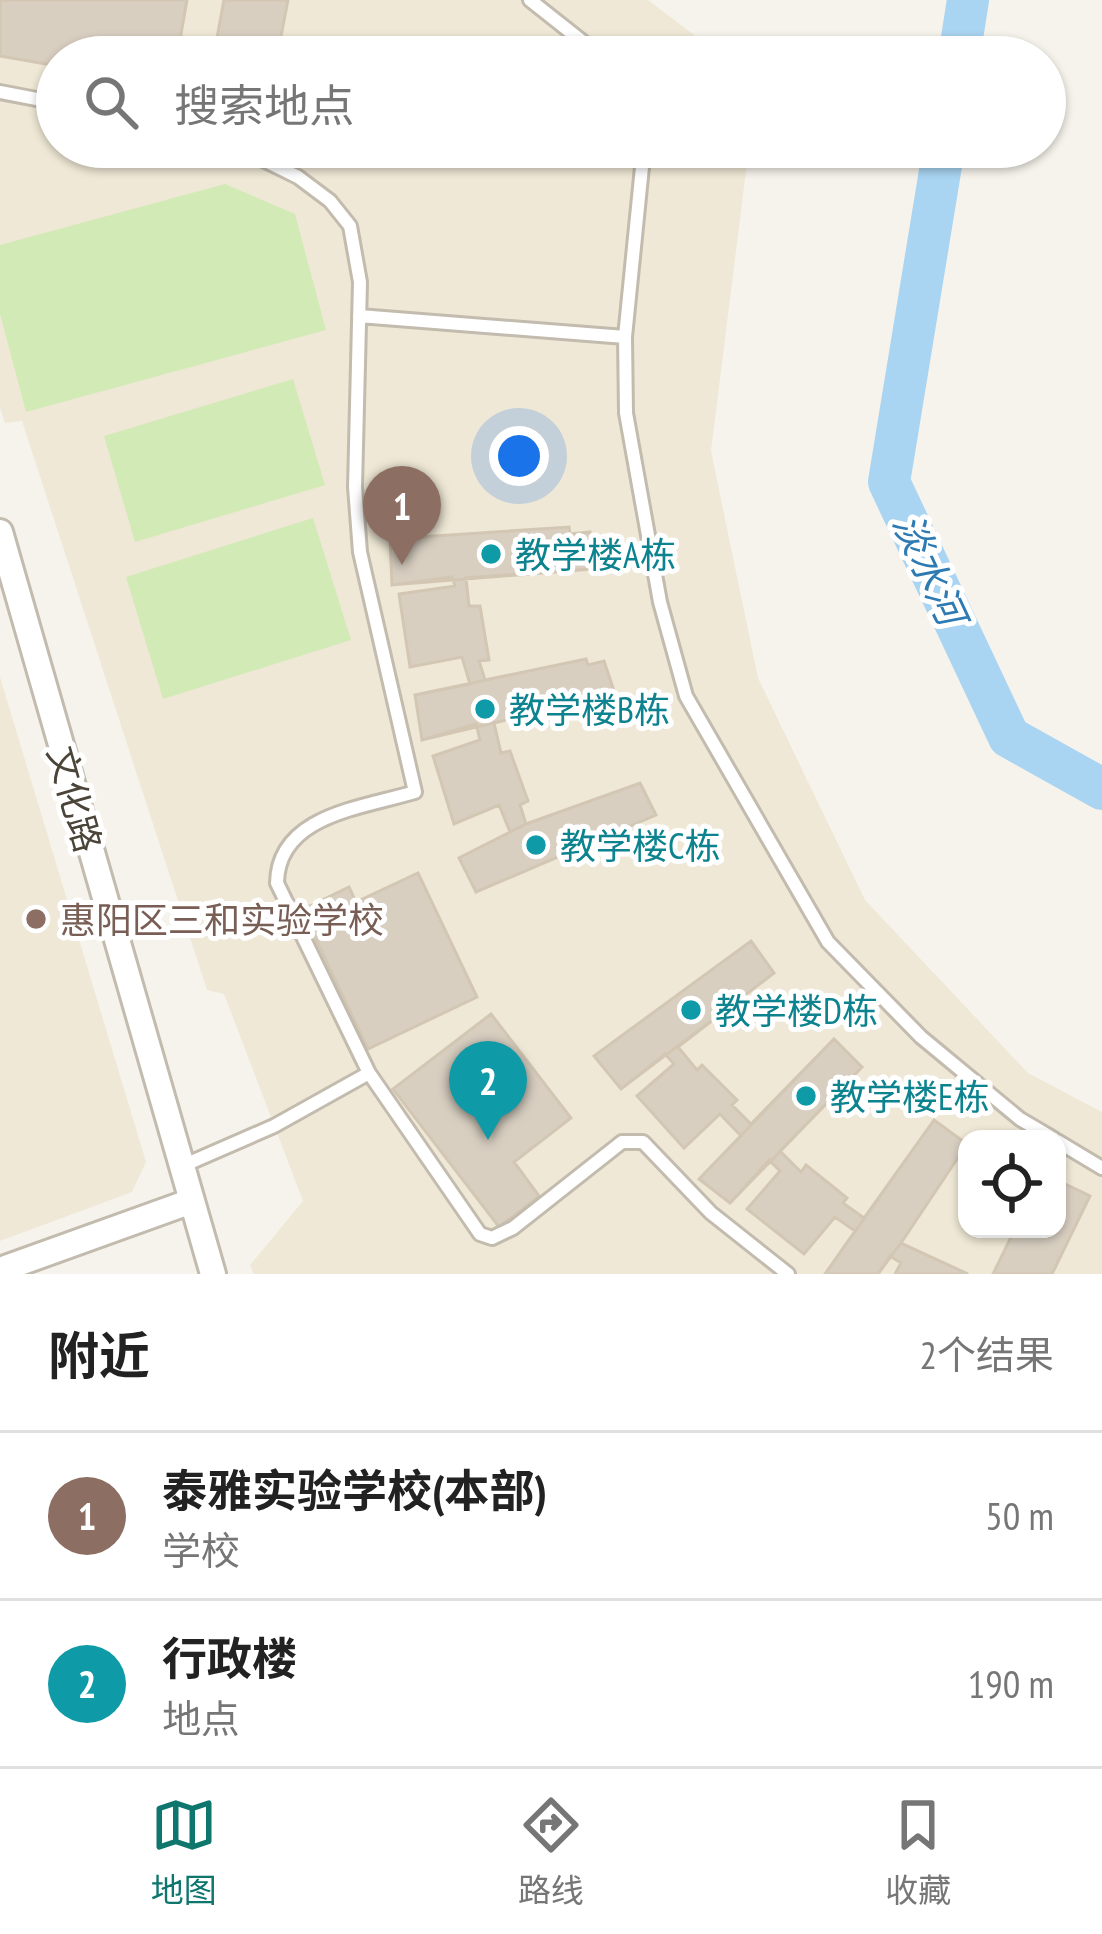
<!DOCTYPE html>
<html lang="zh">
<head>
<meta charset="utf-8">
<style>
	:root { --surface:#fff; --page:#f6f6f6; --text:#222; --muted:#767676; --line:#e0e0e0; --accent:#0f766e }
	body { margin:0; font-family:"PT Sans Narrow","Noto Sans SC",sans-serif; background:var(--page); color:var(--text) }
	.controls { position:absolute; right:36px; bottom:36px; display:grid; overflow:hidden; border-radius:24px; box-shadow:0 3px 9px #0004 }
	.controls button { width:108px; height:108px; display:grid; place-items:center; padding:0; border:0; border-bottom:3px solid var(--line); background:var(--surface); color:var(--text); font:60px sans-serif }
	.you { position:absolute; left:519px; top:456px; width:42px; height:42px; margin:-30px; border:9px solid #fff; border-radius:50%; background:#1a73e8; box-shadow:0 0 0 18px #1a73e833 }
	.badge { display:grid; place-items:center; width:78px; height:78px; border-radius:50%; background:var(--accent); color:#fff; font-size:39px; font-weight:700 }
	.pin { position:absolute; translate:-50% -99px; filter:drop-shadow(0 3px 6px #0008) }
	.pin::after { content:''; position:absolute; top:63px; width:42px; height:36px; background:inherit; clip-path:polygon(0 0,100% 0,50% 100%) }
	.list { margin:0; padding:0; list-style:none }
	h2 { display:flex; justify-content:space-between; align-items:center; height:156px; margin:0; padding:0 48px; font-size:51px }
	h2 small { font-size:39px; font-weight:400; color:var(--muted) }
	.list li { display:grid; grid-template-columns:78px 1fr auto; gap:36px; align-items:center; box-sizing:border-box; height:168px; padding:0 48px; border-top:3px solid var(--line) }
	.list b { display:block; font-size:45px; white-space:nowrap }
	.list p { margin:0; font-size:39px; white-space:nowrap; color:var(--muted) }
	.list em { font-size:39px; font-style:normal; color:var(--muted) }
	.icon { flex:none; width:66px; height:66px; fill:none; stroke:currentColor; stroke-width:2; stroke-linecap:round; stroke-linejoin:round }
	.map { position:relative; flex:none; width:1102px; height:1274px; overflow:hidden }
	.search { position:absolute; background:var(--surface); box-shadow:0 3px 9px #0004; left:36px; right:36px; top:36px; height:132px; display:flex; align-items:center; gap:30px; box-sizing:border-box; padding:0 42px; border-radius:66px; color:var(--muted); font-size:45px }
	.sheet { height:492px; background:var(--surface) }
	nav { display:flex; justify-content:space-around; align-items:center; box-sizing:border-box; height:168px; border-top:3px solid var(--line); background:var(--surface); font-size:33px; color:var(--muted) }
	nav a { display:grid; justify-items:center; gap:6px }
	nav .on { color:var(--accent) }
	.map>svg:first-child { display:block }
	.education { fill:#efe8d6; fill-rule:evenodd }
	.pitch { fill:#d2eab5 }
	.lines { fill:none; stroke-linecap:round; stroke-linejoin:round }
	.river { stroke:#a9d4f2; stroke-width:42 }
	.building { fill:#d8cfc1; stroke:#d3c7b4; stroke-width:3 }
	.service-casing { stroke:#c2bbae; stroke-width:18 }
	.minor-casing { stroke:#c2bbae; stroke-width:30 }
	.service { stroke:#fff; stroke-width:12 }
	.minor { stroke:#fff; stroke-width:24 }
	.culture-dot { fill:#0f9aa8; stroke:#fff; stroke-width:4.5 }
	.education-dot { fill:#8d6e63; stroke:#fff; stroke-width:4.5 }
	.labels { text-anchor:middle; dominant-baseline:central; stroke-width:10; stroke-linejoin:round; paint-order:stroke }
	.culture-label { font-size:36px; fill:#0d838f; stroke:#fff; text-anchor:start }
	.street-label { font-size:36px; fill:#4b4439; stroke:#fff }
	.education-label { font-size:36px; fill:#785e54; stroke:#fff; text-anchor:start }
	.water-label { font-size:39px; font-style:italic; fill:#2e7ab2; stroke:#fff }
</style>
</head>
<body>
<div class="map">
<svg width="1102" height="1274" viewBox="0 0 1102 1274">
	<rect width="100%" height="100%" fill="#f6f3ec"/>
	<path class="education" d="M0 0H648L723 57H57V147H749L711 451 758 678 865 900 1028 1073 1102 1112V1274H254L250 1265 303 1201 224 994 207 990 22 421 5 423 0 408ZM967 1139H1057V1229H967Z
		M0 677 146 1162 132 1192 0 1241Z"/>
	<path class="pitch" d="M225 184 295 214 326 330 26 412 0 314V245Z
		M293 379 325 485 135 542 104 436Z
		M313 518 351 640 163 699 126 577Z"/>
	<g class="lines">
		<path class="river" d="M959 57 968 0
			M944 147 889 482 1009 737 1102 789"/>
	</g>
	<path class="building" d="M0 0H187L177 57H57V66L0 56Z
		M224 0H288L277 57 214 54Z
		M569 527 570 534 590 532 591 569 466 578 469 606H480L489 660 479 661 485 680 586 659 588 665 604 661 615 694 494 723 501 753 510 751 528 801 520 805 526 824 640 783 656 815 476 892 459 858 510 832 499 805 454 824 433 756 480 740 476 724 422 740 415 695 470 684 462 657 410 667 399 594 455 586 452 577 392 585 390 539Z
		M569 527 570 534 590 532 591 569 392 585 390 539Z
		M586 659 588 665 604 661 615 694 422 740 415 695Z
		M640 783 656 815 476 892 459 858 526 824Z
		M418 873 477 997 368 1049 302 910 349 887 356 902Z
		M751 941 774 973 678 1047 697 1070 702 1065 737 1100 732 1105 751 1124 834 1039 862 1067 780 1151 801 1172 806 1165 847 1198 843 1203 864 1218 934 1120 967 1144 901 1243 968 1274H895L901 1263 890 1256 878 1274H825L855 1231 835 1217 804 1254 747 1209 780 1171 769 1160 730 1203 699 1179 741 1136 720 1114 684 1148 637 1096 674 1064 665 1054 621 1089 594 1056Z
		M751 941 774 973 621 1089 594 1056Z
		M491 1014 571 1118 514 1162 539 1196 499 1227 393 1089Z
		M834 1039 862 1067 730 1203 699 1179Z
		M934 1120 967 1144 901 1243 878 1274H825Z
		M1057 1180 1090 1196 1052 1274H993L1015 1229H1057Z
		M1057 1180 1090 1196 1052 1274H993L1015 1229H1057Z"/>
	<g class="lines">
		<g class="service-casing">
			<path id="service" d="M530 0 602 57
				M0 92 57 103
				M237 147 298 177 330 201 350 226 360 282 355 487 360 552 415 792C362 808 278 815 277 883L369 1073 480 1234 492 1238 513 1228 622 1142H643L711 1213 788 1274
				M644 147 625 337 626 413 660 602 686 696 828 942 921 1037 1020 1119 1054 1139
				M359 316 625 337
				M1057 1141 1102 1168
				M180 1167 274 1126 369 1073"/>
		</g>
		<g class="minor-casing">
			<path id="minor" d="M0 532 213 1274
				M0 1270 189 1202"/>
		</g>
		<use href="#service" class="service"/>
		<use href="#minor" class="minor"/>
	</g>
	<g class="culture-dot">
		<circle cx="491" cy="554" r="12"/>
		<circle cx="485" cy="709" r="12"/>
		<circle cx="536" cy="845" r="12"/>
		<circle cx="691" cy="1010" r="12"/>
		<circle cx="806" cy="1096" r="12"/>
	</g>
	<circle class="education-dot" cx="36" cy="919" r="12"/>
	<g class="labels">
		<g class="culture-label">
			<text x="515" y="554">教学楼A栋</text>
			<text x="509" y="709">教学楼B栋</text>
			<text x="560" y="845">教学楼C栋</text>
			<text x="715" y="1010">教学楼D栋</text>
			<text x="830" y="1096">教学楼E栋</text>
		</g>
		<g class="street-label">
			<text transform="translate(75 799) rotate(74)">文化路</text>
		</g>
		<g class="education-label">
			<text x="60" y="919">惠阳区三和实验学校</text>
		</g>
		<g class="water-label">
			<text transform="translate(930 569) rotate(65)">淡水河</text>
		</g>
	</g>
</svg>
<div class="controls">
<button><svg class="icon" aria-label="locate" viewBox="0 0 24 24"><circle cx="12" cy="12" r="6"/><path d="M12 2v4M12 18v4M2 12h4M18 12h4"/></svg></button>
</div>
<div class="you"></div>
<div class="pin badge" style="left:402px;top:565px;background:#8d6e63">1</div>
<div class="pin badge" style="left:488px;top:1140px;background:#0f9aa8">2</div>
<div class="search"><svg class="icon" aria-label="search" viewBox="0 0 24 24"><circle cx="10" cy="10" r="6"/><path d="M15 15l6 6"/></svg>搜索地点</div>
</div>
<section class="sheet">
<h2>附近<small>2个结果</small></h2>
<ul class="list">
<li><span class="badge" style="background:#8d6e63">1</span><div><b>泰雅实验学校(本部)</b><p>学校</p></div><em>50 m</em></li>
<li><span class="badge" style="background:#0f9aa8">2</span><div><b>行政楼</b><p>地点</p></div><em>190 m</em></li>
</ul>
</section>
<nav>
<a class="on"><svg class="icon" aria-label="map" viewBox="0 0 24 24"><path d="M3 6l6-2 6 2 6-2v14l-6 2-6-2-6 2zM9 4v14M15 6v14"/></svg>地图</a>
<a><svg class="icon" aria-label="directions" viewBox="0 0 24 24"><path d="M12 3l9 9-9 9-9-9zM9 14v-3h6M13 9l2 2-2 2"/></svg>路线</a>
<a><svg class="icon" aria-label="saved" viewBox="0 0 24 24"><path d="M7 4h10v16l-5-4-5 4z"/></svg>收藏</a>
</nav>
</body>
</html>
